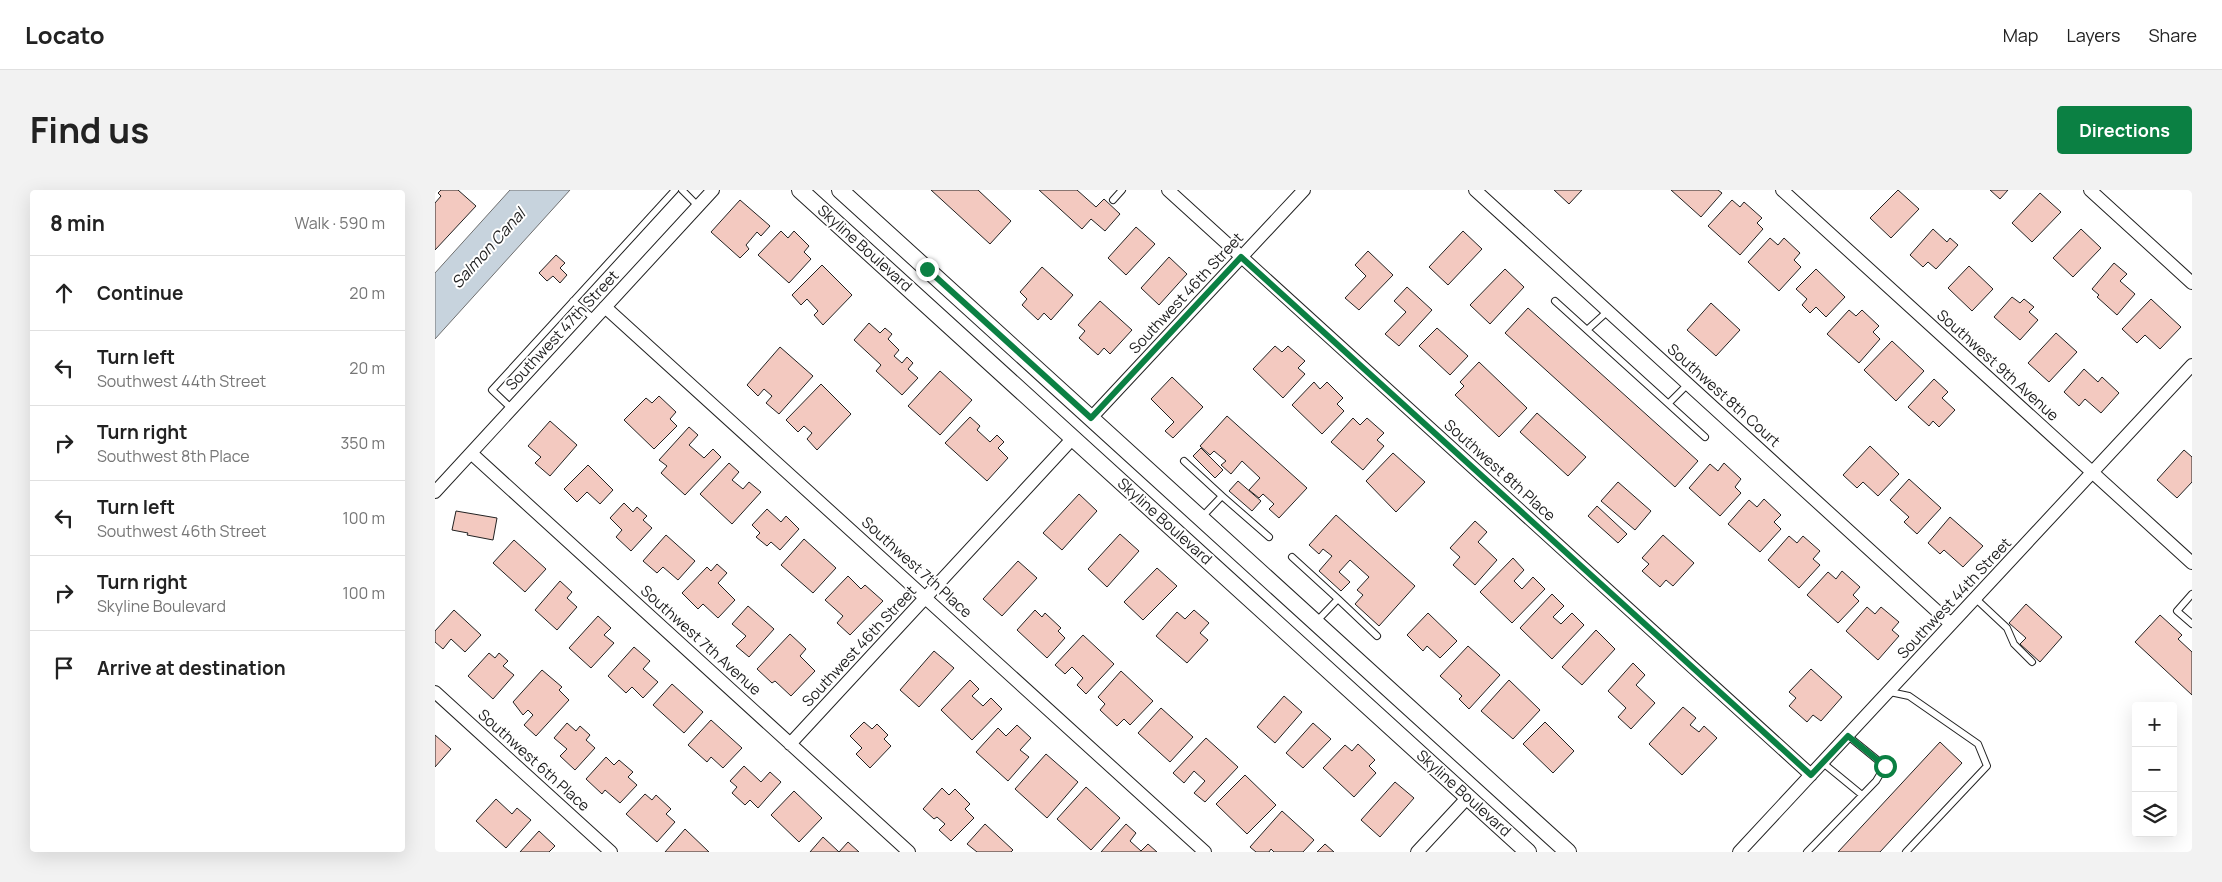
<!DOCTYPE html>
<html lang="en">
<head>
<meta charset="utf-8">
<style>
	:root { --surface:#fff; --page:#f2f2f2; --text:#222; --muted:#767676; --line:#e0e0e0; --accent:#0b8043 }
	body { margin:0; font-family:Manrope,sans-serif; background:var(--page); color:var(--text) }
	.controls { position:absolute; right:15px; bottom:15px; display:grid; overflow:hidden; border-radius:5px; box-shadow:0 5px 20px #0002 }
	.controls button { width:45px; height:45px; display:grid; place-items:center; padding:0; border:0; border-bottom:1px solid var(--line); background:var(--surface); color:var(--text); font:25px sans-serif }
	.stop { position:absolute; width:15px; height:15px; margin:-11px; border:4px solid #0b8043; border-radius:50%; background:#fff }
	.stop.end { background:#0b8043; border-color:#fff; box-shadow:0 1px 5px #0008 }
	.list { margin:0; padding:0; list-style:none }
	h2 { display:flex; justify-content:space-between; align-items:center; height:65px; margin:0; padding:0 20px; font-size:21px }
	h2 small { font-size:16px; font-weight:400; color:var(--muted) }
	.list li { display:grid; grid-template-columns:32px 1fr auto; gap:15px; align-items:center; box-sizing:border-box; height:75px; padding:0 20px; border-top:1px solid var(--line) }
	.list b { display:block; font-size:19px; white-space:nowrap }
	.list p { margin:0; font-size:16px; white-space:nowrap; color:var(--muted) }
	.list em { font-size:16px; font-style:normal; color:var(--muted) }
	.icon { flex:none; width:28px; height:28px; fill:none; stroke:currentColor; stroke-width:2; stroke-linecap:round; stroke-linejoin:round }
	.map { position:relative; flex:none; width:1757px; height:662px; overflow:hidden; border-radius:5px }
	header { display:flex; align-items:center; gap:30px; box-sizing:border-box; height:70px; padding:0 25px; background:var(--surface); border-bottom:1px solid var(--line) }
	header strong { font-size:24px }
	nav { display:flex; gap:28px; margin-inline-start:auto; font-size:18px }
	.intro { display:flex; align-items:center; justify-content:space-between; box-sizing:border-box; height:120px; padding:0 30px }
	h1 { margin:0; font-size:35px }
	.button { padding:12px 22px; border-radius:5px; background:var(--accent); color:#fff; font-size:18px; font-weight:700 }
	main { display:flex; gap:30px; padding:0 30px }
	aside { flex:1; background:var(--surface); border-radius:5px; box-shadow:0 5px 20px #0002 }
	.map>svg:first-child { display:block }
	.water { fill:#c7d3dd; stroke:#6f6f6f }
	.building { fill:#f3c9c0; stroke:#222 }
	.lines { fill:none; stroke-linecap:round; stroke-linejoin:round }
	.service-casing { stroke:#222; stroke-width:8 }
	.minor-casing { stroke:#222; stroke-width:14 }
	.tertiary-casing { stroke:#222; stroke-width:18 }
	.service { stroke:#fff; stroke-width:6 }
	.minor { stroke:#fff; stroke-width:12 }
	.tertiary { stroke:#fff; stroke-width:16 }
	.route { stroke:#0b8043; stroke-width:6 }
	.labels { text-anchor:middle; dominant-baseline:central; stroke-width:4; stroke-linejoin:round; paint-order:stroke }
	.street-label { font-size:15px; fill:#222; stroke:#fff }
	.water-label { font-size:16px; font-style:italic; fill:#222; stroke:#fff }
</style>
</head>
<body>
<header>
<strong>Locato</strong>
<nav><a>Map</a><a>Layers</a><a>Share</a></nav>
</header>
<div class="intro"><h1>Find us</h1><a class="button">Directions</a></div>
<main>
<aside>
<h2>8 min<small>Walk · 590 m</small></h2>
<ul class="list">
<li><svg class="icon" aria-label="ahead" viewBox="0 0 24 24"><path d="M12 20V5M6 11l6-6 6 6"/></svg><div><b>Continue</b></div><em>20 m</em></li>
<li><svg class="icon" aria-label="left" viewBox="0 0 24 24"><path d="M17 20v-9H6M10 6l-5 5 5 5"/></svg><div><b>Turn left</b><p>Southwest 44th Street</p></div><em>20 m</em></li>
<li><svg class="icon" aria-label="right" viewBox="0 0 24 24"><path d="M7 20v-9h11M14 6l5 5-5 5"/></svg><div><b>Turn right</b><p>Southwest 8th Place</p></div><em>350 m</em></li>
<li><svg class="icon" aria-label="left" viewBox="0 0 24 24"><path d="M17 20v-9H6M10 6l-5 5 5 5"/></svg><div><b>Turn left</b><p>Southwest 46th Street</p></div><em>100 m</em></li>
<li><svg class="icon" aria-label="right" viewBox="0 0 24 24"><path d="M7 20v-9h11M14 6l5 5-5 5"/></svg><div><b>Turn right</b><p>Skyline Boulevard</p></div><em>100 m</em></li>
<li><svg class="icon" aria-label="arrive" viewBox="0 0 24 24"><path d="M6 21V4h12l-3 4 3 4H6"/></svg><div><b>Arrive at destination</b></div></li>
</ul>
</aside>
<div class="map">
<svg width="1757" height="662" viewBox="0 0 1757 662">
	<rect width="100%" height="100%" fill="#fff"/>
	<path class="water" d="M75 0H135L0 149V83Z"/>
	<path class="building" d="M6 0H23L41 16 0 60V13L6 6 3 3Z
		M496 0H543L576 31 555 54Z
		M604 0H642L661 17 669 9 685 24 670 41 656 29 647 39Z
		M1119 0H1147L1134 14Z
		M1236 0H1283L1287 3 1266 27Z
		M1463 0 1484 19 1456 48 1435 28Z
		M1555 0H1573L1565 9Z
		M1605 3 1626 22 1597 52 1577 33Z
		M305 10 335 36 326 46 322 42 311 55 314 59 305 68 276 42Z
		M1297 10 1305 17 1309 12 1327 28 1322 33 1328 39 1305 65 1273 36Z
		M701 37 720 54 691 85 673 68Z
		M1498 39 1512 52 1515 48 1523 55 1501 79 1493 72 1488 77 1475 65Z
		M1646 39 1666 58 1638 87 1618 68Z
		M346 41 353 48 359 41 374 56 369 62 376 69 354 93 323 65Z
		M1028 41 1047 59 1013 95 994 77Z
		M1335 48 1343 55 1349 48 1365 63 1359 70 1366 77 1344 101 1313 72Z
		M933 61 958 85 924 120 910 108 931 86 920 75Z
		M121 65 130 73 125 78 132 85 125 93 118 86 112 91 104 83Z
		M734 67 752 84 724 115 706 98Z
		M1679 73 1692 84 1685 91 1700 104 1682 125 1662 107 1664 105 1657 99Z
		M387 75 417 105 388 135 379 125 383 121 372 109 366 115 357 105Z
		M1534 76 1558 99 1537 121 1513 98Z
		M607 77 638 105 616 130 609 123 603 130 587 115 592 109 585 102Z
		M1070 79 1089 97 1055 134 1035 115Z
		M1381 79 1410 107 1391 127 1381 117 1375 123 1367 115 1372 109 1361 99Z
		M972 97 997 120 964 156 950 144 971 122 959 111Z
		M1577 107 1585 113 1589 109 1599 117 1594 122 1603 130 1585 150 1559 127Z
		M1716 109 1746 137 1725 159 1710 145 1702 153 1687 139Z
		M665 111 697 140 675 164 669 158 663 165 644 148 650 141 643 135Z
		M1276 113 1305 140 1281 166 1252 140Z
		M1093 118 1263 271 1240 297 1070 143Z
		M1414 120 1421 126 1427 120 1444 136 1438 142 1445 149 1424 173 1392 144Z
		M434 133 445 143 450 138 457 144 453 149 464 160 459 166 467 173 472 167 478 173 473 179 483 188 467 205 441 181 446 175 419 150Z
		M1002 138 1033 166 1015 185 984 156Z
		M1621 143 1642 162 1614 192 1593 173Z
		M1457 151 1489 181 1461 211 1429 180Z
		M840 156 847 162 853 156 870 171 863 178 870 184 848 208 818 179Z
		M345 157 378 186 344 224 331 213 337 206 329 199 323 206 312 195Z
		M1044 172 1092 218 1064 247 1020 205 1029 196 1025 192Z
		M1649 179 1663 192 1667 187 1684 203 1666 223 1650 209 1644 216 1629 202Z
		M505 181 537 210 505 245 473 216Z
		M737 187 768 217 738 248 730 241 739 232 716 209Z
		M1499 189 1513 202 1507 208 1520 220 1504 237 1498 231 1494 236 1473 217Z
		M879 192 885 199 892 192 908 208 902 214 909 221 887 244 857 215Z
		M386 194 416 224 382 260 372 249 377 243 369 236 363 242 351 230Z
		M224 206 241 222 235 229 242 236 219 259 189 230 211 208 217 213Z
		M1102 223 1151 267 1133 286 1085 242Z
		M792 226 872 298 844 328 834 319 839 314 828 304 824 308 814 300 825 288 807 271 796 284 786 275 791 271 779 261 775 265 765 256Z
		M535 227 545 236 542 240 555 252 562 245 569 252 563 258 573 268 552 291 510 253Z
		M918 228 925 235 932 228 949 243 942 250 949 256 928 280 896 252Z
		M115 231 142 255 115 286 100 273 106 267 93 256Z
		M254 237 263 245 254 255 269 268 278 259 286 267 250 305 226 283 232 276 224 270Z
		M1435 256 1464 284 1443 306 1428 292 1422 298 1408 285Z
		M766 258 788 280 780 288 758 266Z
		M1749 260 1757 267V292L1742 308 1722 290Z
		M958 263 990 292 961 322 931 291Z
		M294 273 304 282 297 290 308 299 314 292 326 302 297 334 265 304Z
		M1289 273 1306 289 1300 297 1306 303 1285 326 1254 298 1275 274 1283 281Z
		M153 275 178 300 165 314 152 302 142 312 129 299Z
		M1474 289 1506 318 1482 344 1469 332 1474 327 1455 310Z
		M803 291 826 311 817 321 794 301Z
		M1183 292 1216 321 1200 340 1166 311Z
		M644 304 662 321 627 360 608 343Z
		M1329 309 1346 325 1339 332 1346 339 1325 362 1293 334 1314 310 1322 317Z
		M189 313 198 322 202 317 212 326 208 330 217 338 196 361 181 347 187 340 175 328Z
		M1162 316 1192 344 1183 353 1153 326Z
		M332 319 346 332 351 326 364 339 345 360 336 352 332 356 321 347 325 343 317 335Z
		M21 321 62 328 58 350 32 345 33 343 17 340Z
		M901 325 980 396 944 436 920 414 928 405 922 400 934 387 915 370 904 382 915 392 906 401 884 381 897 366 888 359 884 364 874 355Z
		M1515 327 1548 356 1528 377 1509 360 1505 364 1493 353Z
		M1040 331 1052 342 1043 352 1062 370 1040 395 1018 375 1025 367 1015 358Z
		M685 344 704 361 672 397 653 379Z
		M231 345 260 371 243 390 228 377 222 383 208 371Z
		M1228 345 1259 373 1238 396 1231 390 1225 397 1207 381 1214 374 1207 368Z
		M1354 346 1362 353 1368 346 1385 361 1378 369 1385 375 1364 398 1333 370Z
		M369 349 401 378 378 403 346 375Z
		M79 350 111 379 90 402 58 373Z
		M1078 368 1089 380 1079 391 1087 399 1098 387 1110 399 1077 433 1045 402Z
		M583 371 602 388 567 426 548 409Z
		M282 374 292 383 283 393 300 410 283 428 268 414 263 419 247 403 272 377 276 381Z
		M722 378 742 396 708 430 689 412Z
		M1407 381 1425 397 1418 405 1424 411 1403 433 1372 405 1393 382 1401 389Z
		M413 386 426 399 430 395 448 411 415 445 402 433 408 426 390 410Z
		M125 391 137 402 132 408 142 417 122 440 100 420Z
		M1117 404 1129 416 1118 427 1126 434 1137 423 1149 435 1117 469 1085 438Z
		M1591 414 1627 447 1605 472 1585 454 1591 448 1574 433Z
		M313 416 339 439 314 467 301 456 311 446 297 434Z
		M1432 417 1440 424 1446 417 1464 432 1457 440 1464 446 1443 470 1411 441Z
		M19 420 46 445 30 462 16 449 8 459 0 452V441Z
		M600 420 607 427 610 423 626 438 623 441 630 448 612 468 582 440Z
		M759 420 774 433 765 443 773 450 752 473 721 446 742 422 750 429Z
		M993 423 1022 451 1005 468 992 456 988 461 972 445Z
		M1725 425 1747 445 1743 449 1757 462V505L1700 452Z
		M163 426 176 438 169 445 179 453 156 478 134 458Z
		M1161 440 1180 459 1147 495 1127 477Z
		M355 444 371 459 365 466 380 481 356 506 340 491 337 493 322 479Z
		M648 445 679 474 651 504 642 495 648 488 637 477 630 484 620 475Z
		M1033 456 1065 485 1034 519 1024 509 1027 506 1005 486Z
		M199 457 215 471 208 479 223 492 208 508 197 497 191 503 173 486Z
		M499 461 519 478 484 517 465 500Z
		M54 463 60 468 64 463 73 471 68 476 79 485 58 509 33 486Z
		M1198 473 1210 485 1201 495 1220 513 1196 539 1183 527 1191 518 1173 501Z
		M1376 479 1407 507 1386 531 1378 525 1372 532 1354 516 1361 508 1354 502Z
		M107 480 127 497 124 500 134 510 101 546 89 535 98 525 93 520 88 525 78 512Z
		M686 481 718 511 695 535 689 529 682 536 665 520 670 514 663 507Z
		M535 490 544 499 537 506 548 516 556 508 567 519 537 550 506 520Z
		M1074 490 1105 520 1078 549 1046 521Z
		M237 494 268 522 249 543 218 515Z
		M849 506 867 522 840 553 822 537Z
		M1248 517 1261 528 1255 535 1264 542 1269 536 1282 548 1247 585 1214 554Z
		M726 518 758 547 735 572 703 543Z
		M276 530 307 558 288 578 276 567 272 572 253 555Z
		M429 532 437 539 442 534 453 545 449 549 456 556 435 578 421 564 427 558 415 546Z
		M1110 532 1139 561 1118 583 1088 554Z
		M132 533 141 541 145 536 155 545 151 550 160 558 140 580 125 566 132 559 119 548Z
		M878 533 896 549 868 578 851 563Z
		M582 535 596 548 585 560 594 567 573 591 541 562 563 538 571 546Z
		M0 545 16 559 0 577Z
		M771 548 803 577 770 612 759 603 770 591 759 581 749 593 738 583Z
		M1505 552 1527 573 1445 662H1403Z
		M923 554 940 570 934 576 941 583 919 607 888 578 910 555 917 561Z
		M611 564 643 592 612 628 580 599Z
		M171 567 179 575 184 570 198 582 193 587 202 595 185 613 170 600 167 604 151 589Z
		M309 576 326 592 335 582 346 592 323 618 315 610 310 615 297 603 302 597 295 591Z
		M810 585 841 615 812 644 781 614Z
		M960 592 979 608 945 647 926 630Z
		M651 597 685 628 656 660 622 629Z
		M507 598 514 605 520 599 535 614 530 619 539 628 516 651 504 640 510 634 502 627 499 629 488 619Z
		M359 601 387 628 364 652 336 625Z
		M210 604 217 610 221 605 236 619 231 624 240 632 222 652 191 624Z
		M61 609 77 624 82 618 96 630 71 658 41 631Z
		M847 621 879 650 868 662H839L836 659 834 662H821L815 657Z
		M550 634 578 660 576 662H542L532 654Z
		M691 634 701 643 695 651 706 661 713 654 722 662H666Z
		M250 639 274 662H230Z
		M104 641 120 656 114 662H85Z
		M388 647 404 662 413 652 424 662H375Z
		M890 654 899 662H882Z"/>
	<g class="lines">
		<g class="service-casing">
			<path id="service" d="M247 0 263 16
				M678 10 687 0
				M138 111 159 129
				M1120 111 1152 140
				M1173 121 1152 140 1270 247
				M1234 213 1253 194
				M77 219 57 200 240 0
				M749 271 787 306
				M767 327 787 306 834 347
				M857 367 903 409 881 432
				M1757 404 1742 421 1757 434
				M1540 408 1572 438 1579 454 1597 472
				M903 409 942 446
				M1455 502 1474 506 1543 554 1552 576 1471 662
				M1388 573 1427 605
				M1372 662 1441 591 1450 576 1413 546"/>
		</g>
		<g class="minor-casing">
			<path id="minor" d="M733 0 1376 585
				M1040 0 1516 434
				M1347 0 1757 373
				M1655 0 1757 93
				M170 117 770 662
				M656 228 869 0
				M36 263 474 662
				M0 302 278 0
				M0 502 176 662
				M355 554 638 248
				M982 662 1033 607
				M1304 662 1757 175"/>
		</g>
		<g class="tertiary-casing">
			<path id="tertiary" d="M365 0 1093 662
				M405 0 1133 662"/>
		</g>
		<use href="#service" class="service"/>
		<use href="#minor" class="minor"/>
		<use href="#tertiary" class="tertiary"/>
	</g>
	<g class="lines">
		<path class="route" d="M492 79 656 228 806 67 1376 585 1413 546 1450 576"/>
	</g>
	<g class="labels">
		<g class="street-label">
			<text transform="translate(430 58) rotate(42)">Skyline Boulevard</text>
			<text transform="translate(751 103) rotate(-47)">Southwest 46th Street</text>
			<text transform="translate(127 140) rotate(-47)">Southwest 47th Street</text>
			<text transform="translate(1563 175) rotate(42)">Southwest 9th Avenue</text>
			<text transform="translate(1289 205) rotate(42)">Southwest 8th Court</text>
			<text transform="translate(1065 280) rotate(42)">Southwest 8th Place</text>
			<text transform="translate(730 331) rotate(42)">Skyline Boulevard</text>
			<text transform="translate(482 377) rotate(42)">Southwest 7th Place</text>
			<text transform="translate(1519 408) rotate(-47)">Southwest 44th Street</text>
			<text transform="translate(266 450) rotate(42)">Southwest 7th Avenue</text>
			<text transform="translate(424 456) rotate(-47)">Southwest 46th Street</text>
			<text transform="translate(99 570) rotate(42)">Southwest 6th Place</text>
			<text transform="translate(1029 603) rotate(42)">Skyline Boulevard</text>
		</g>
		<g class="water-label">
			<text transform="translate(53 58) rotate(-48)">Salmon Canal</text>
		</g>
	</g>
</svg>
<div class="controls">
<button>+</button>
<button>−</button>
<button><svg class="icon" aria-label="layers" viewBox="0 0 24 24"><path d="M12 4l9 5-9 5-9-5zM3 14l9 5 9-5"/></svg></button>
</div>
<div class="stop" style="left:1450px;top:576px"></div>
<div class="stop end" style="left:492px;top:79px"></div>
</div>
</main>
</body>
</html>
